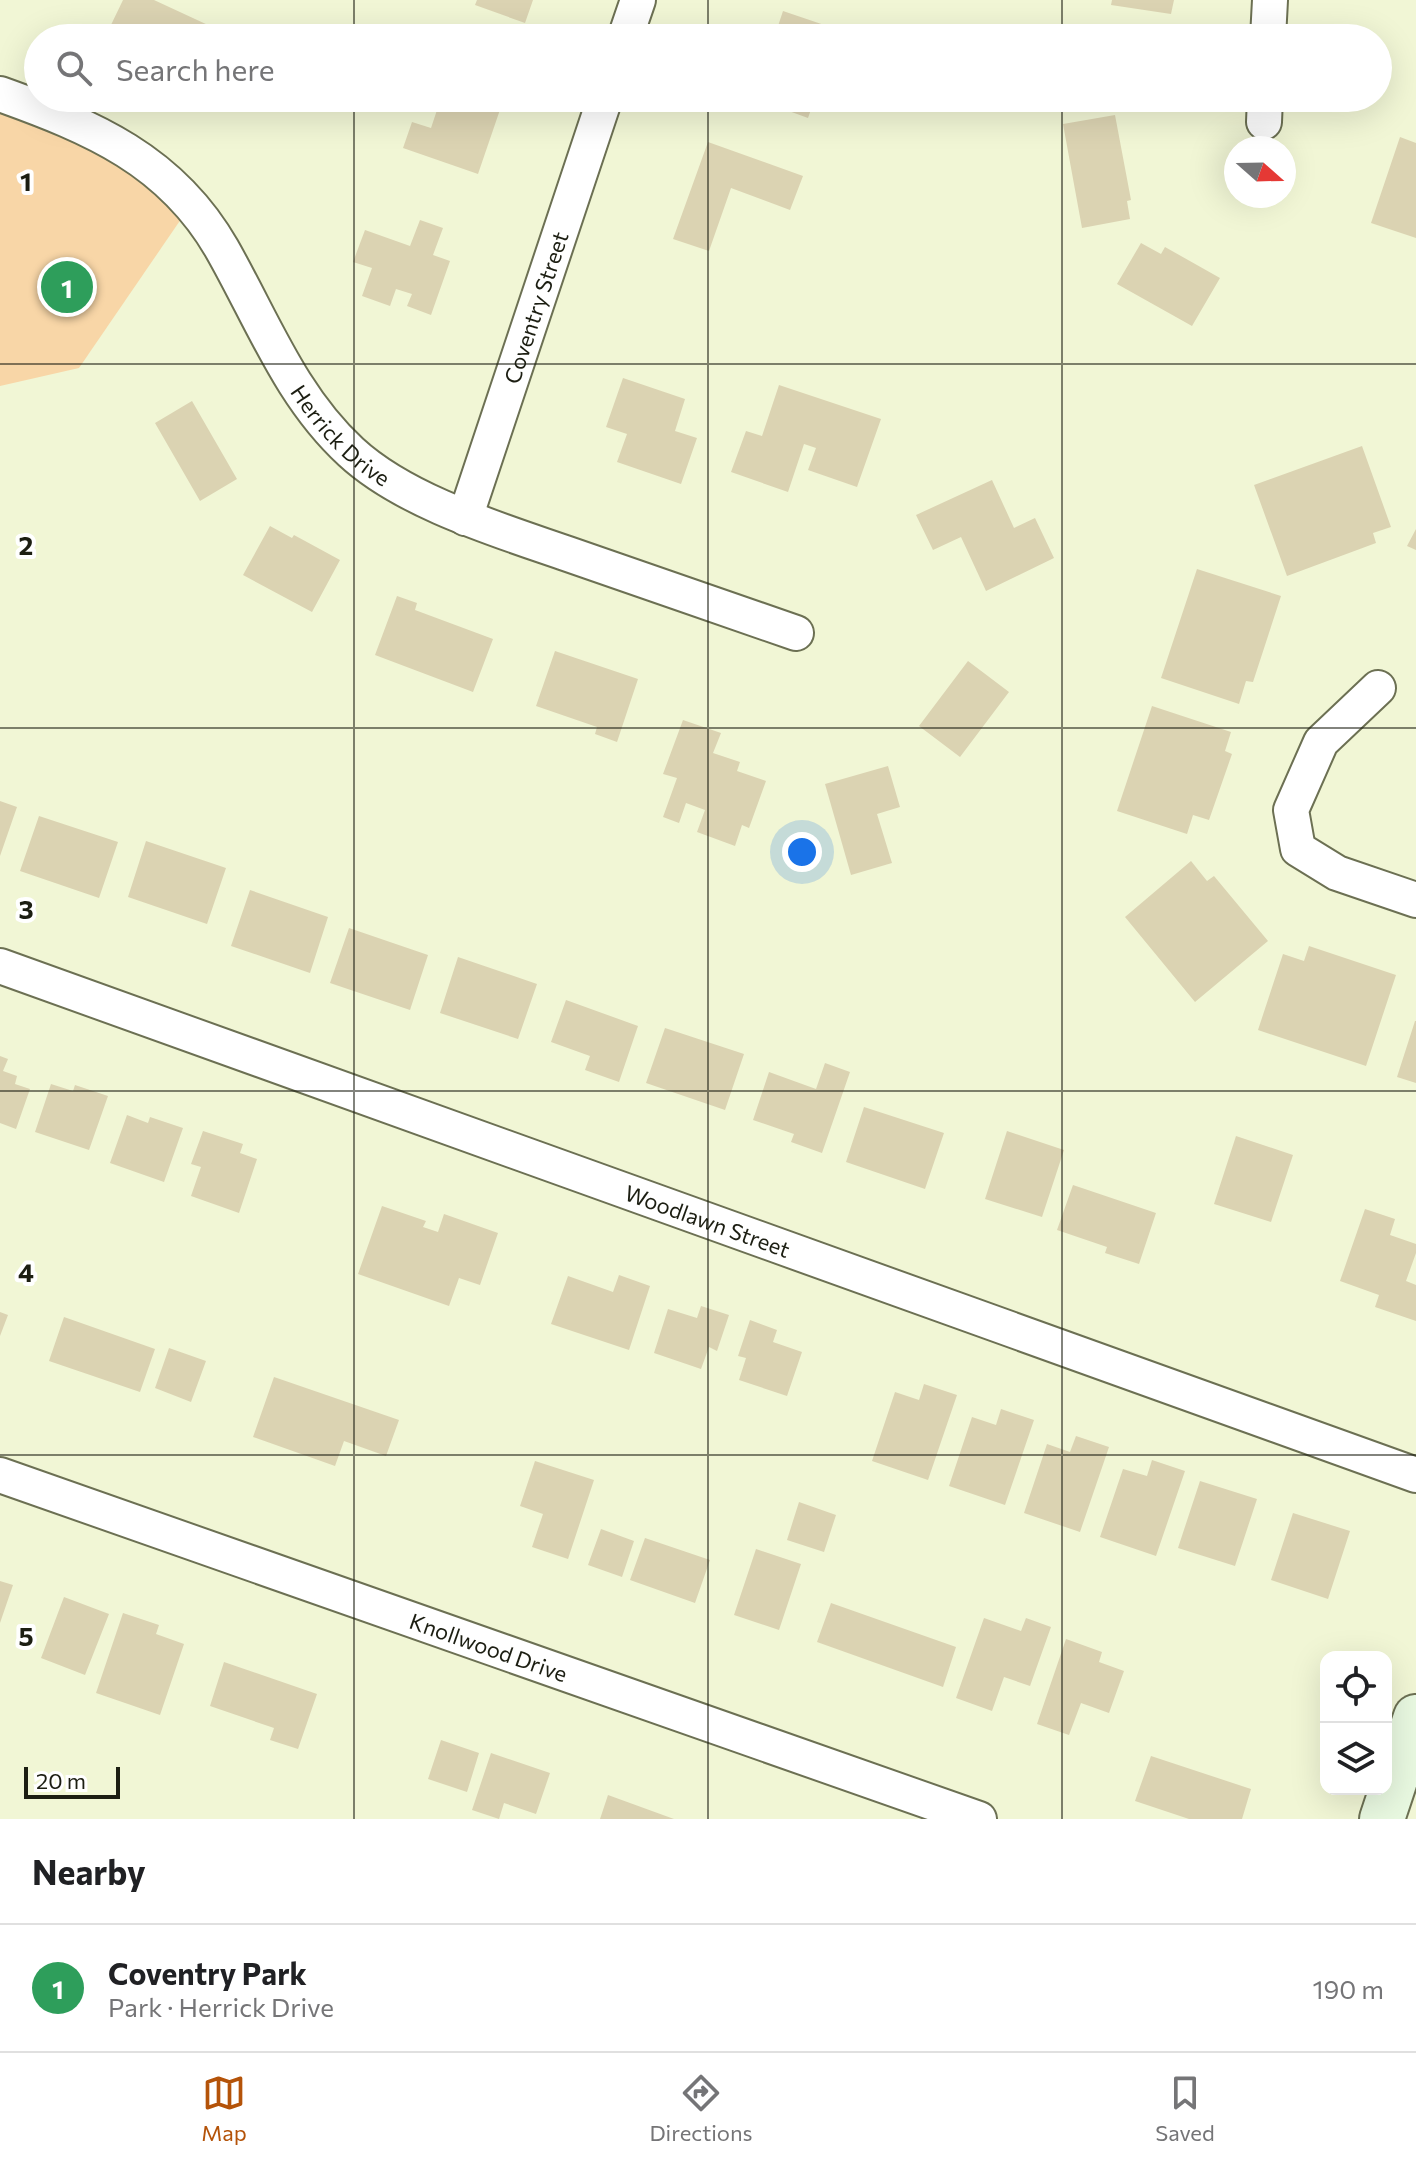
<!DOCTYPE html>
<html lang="en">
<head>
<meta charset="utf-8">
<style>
	:root { --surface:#fff; --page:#f2f2f2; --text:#202124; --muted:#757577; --line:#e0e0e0; --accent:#b45309 }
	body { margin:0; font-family:Commissioner,sans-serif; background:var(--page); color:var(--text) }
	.controls { position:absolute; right:24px; bottom:24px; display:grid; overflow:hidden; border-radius:16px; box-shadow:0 8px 32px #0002 }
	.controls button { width:72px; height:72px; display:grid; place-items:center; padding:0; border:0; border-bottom:2px solid var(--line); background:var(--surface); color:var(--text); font:40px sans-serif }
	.compass { position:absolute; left:1224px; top:136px; width:72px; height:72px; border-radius:50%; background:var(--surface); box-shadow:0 8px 32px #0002; rotate:110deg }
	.scale { position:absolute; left:24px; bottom:20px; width:96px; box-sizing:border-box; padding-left:8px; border:4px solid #1c1e12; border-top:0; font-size:22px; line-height:28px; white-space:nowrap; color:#1c1e12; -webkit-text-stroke:6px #fff; paint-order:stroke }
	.you { position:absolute; left:802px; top:852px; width:28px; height:28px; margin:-20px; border:6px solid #fff; border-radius:50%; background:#1a73e8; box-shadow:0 0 0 12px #1a73e833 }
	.badge { display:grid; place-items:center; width:52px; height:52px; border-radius:50%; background:var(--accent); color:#fff; font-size:26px; font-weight:700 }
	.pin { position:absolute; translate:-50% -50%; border:4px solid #fff; box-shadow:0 2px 8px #0006 }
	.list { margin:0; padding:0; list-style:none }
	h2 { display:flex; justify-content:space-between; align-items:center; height:104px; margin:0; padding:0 32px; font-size:34px }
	h2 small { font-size:26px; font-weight:400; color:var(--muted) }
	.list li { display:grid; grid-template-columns:52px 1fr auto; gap:24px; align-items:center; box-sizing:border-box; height:128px; padding:0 32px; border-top:2px solid var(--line) }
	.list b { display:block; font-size:30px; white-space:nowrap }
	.list p { margin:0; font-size:26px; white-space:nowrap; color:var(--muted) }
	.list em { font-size:26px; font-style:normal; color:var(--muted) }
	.icon { flex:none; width:44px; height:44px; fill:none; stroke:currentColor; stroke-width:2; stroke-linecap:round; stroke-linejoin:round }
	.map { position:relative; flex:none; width:1416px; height:1819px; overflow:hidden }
	.search { position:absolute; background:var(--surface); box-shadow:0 8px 32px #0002; left:24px; right:24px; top:24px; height:88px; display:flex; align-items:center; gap:20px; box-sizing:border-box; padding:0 28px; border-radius:44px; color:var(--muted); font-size:30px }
	.sheet { height:232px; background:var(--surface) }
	nav { display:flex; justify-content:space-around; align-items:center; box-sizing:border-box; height:112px; border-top:2px solid var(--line); background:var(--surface); font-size:22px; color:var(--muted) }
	nav a { display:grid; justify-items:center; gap:4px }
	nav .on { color:var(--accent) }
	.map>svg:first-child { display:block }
	.green { fill:#f8d6a7 }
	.building { fill:#dbd3b2 }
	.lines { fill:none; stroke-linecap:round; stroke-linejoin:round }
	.minor-casing { stroke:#6c7053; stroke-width:38 }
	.secondary-casing { stroke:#6c7053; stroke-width:48 }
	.minor { stroke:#fff; stroke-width:34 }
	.secondary { stroke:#e8f8e0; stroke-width:44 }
	.grid { fill:none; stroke:#1c1e12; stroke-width:2; stroke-opacity:0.55 }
	.labels { text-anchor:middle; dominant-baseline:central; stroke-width:8; stroke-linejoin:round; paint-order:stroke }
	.street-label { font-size:22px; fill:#1c1e12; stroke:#fff }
	.grid-label { font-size:26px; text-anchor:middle; font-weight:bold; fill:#1c1e12; stroke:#fff; stroke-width:8; stroke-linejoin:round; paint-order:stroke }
</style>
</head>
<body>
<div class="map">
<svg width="1416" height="1819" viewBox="0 0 1416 1819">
	<rect width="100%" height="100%" fill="#f1f6d5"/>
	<path class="green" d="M0 100 64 124 190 206 79 368 0 386Z"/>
	<path class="building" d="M123 0H154L236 38H134L110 27Z
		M477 0H533L525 23 475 5Z
		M1112 0H1174L1171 14 1111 5Z
		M783 11 839 30 836 38H774Z
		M441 98H504L478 174 403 148 412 122 431 128Z
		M753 98H815L808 118Z
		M1115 115 1131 200 1127 201 1130 219 1082 228 1063 124Z
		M1400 137 1416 143V238L1371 223Z
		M708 142 803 176 790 210 731 188 709 251 673 239Z
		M420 220 443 228 433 255 450 261 431 315 407 306 412 294 396 289 390 306 362 296 372 268 353 262 365 230 410 246Z
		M1141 243 1161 254 1165 247 1220 278 1192 326 1117 284Z
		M623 378 685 399 675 431 697 438 681 484 617 462 627 434 606 427Z
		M779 385 881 419 857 487 808 470 816 448 804 444 788 492 731 472 746 431 762 436Z
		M192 401 237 479 200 501 155 423Z
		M1362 446 1391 527 1373 533 1376 543 1287 576 1254 485Z
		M992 480 1014 528 1035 518 1054 558 986 591 961 537 933 550 916 515Z
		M270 526 292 538 294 535 340 560 312 612 243 575Z
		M1416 529V550L1407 546Z
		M1197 569 1281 596 1253 682 1246 681 1239 704 1161 678Z
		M397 596 417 603 415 610 493 639 473 692 375 655Z
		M555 651 638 679 617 742 595 734 597 727 536 706Z
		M968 661 1009 692 960 757 919 726Z
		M1152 706 1231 732 1225 751 1232 754 1209 820 1193 815 1187 834 1117 811Z
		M683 720 721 733 713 753 740 762 737 771 766 781 749 828 742 825 735 846 697 832 705 810 686 803 679 823 663 817 677 778 663 774Z
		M888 766 900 807 877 814 892 863 851 875 825 784Z
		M0 801 17 807 0 856Z
		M39 816 118 842 99 898 20 871Z
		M146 841 226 868 207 924 128 897Z
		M1191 861 1207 881 1214 876 1268 941 1195 1002 1125 917Z
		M250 890 328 917 310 973 231 946Z
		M349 928 428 955 410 1010 330 983Z
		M1309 946 1396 975 1366 1066 1258 1030 1283 954 1304 961Z
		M458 957 537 984 518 1039 440 1013Z
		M566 1000 638 1026 619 1082 585 1070 590 1056 551 1042Z
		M1415 1021H1416V1083L1397 1077Z
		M665 1028 744 1054 725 1110 646 1083Z
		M0 1056 8 1059 3 1071 17 1076 15 1084 30 1089 16 1129 0 1123Z
		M825 1063 850 1072 822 1153 791 1142 794 1134 753 1120 769 1072 816 1089Z
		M51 1084 73 1091 75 1085 108 1096 89 1150 35 1132Z
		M864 1107 944 1133 925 1189 846 1162Z
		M127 1115 148 1123 150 1117 183 1128 164 1182 110 1163Z
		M203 1131 243 1144 240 1153 257 1159 239 1213 191 1196 201 1167 191 1164Z
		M1007 1131 1064 1150 1042 1217 985 1199Z
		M1236 1136 1293 1155 1271 1222 1214 1204Z
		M1073 1185 1156 1213 1139 1264 1105 1253 1107 1247 1057 1230Z
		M382 1206 426 1221 423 1227 438 1232 444 1214 498 1233 480 1285 459 1278 449 1306 358 1274Z
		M1365 1209 1395 1219 1390 1235 1416 1244V1253L1406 1281 1416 1285V1321L1375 1307 1379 1295 1340 1281Z
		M619 1275 650 1286 629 1350 551 1324 568 1276 613 1292Z
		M701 1306 729 1315 717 1351 709 1347 701 1369 654 1353 668 1309 697 1318Z
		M0 1312 8 1315 0 1336Z
		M64 1317 155 1349 140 1392 49 1361Z
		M750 1320 777 1330 773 1342 802 1352 787 1396 739 1380 746 1358 738 1356Z
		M169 1348 206 1361 191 1402 155 1388Z
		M274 1377 399 1420 386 1456 344 1441 335 1466 253 1437Z
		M924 1384 957 1395 928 1480 872 1461 895 1392 919 1400Z
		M1001 1409 1034 1420 1005 1505 949 1486 972 1417 996 1425Z
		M1076 1436 1109 1447 1080 1532 1024 1513 1047 1444 1070 1452Z
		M1152 1460 1185 1471 1156 1556 1100 1537 1123 1469 1147 1476Z
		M535 1461 594 1480 568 1559 532 1547 543 1514 520 1506Z
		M1200 1481 1257 1499 1235 1566 1178 1548Z
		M799 1502 836 1515 824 1552 787 1540Z
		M1293 1513 1350 1531 1328 1599 1271 1580Z
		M601 1529 634 1541 622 1577 588 1565Z
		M645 1538 710 1560 695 1603 630 1580Z
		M756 1549 801 1564 779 1630 734 1615Z
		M0 1581 13 1585 0 1623Z
		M64 1597 109 1614 85 1675 41 1658Z
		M831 1603 956 1647 943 1687 817 1642Z
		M123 1613 159 1625 156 1634 184 1644 160 1715 96 1693Z
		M984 1618 1021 1631 1026 1618 1051 1627 1030 1686 1004 1677 992 1711 956 1698Z
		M1066 1639 1102 1652 1099 1662 1124 1671 1109 1713 1081 1703 1069 1735 1037 1724Z
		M224 1662 317 1694 298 1749 270 1740 274 1728 210 1706Z
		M441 1740 479 1753 467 1792 428 1779Z
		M491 1753 550 1773 536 1814 504 1803 499 1819 472 1810Z
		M1151 1756 1251 1789 1242 1819H1189L1135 1801Z
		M608 1795 674 1819H600Z"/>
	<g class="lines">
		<g class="minor-casing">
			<g id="minor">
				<path d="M625 38 638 0"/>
				<path d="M1268 38 1270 0"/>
				<path id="s1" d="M0 94C92 127 171 160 222 249 262 319 290 396 351 452 405 502 499 530 568 554 644 580 720 607 796 633"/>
				<path d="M1264 122 1265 98"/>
				<path id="s2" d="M465 518 605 98"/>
				<path d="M1378 688 1321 742 1291 810 1298 849 1337 873 1416 900"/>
				<path id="s3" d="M0 966 1416 1475"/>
				<path id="s4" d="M0 1475 979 1819"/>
			</g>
		</g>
		<g class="secondary-casing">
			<path id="secondary" d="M1382 1819 1416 1717"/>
		</g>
		<use href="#minor" class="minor"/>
		<use href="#secondary" class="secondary"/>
	</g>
	<path class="grid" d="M354 0V38M708 0V38M1062 0V38M354 98V1819M708 98V1819M1062 98V1819M0 364H1416M0 728H1416M0 1091H1416M0 1455H1416"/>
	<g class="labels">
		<g class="street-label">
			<text stroke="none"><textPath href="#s2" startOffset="222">Coventry Street</textPath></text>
			<text stroke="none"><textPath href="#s1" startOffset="500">Herrick Drive</textPath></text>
			<text stroke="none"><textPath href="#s3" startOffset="752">Woodlawn Street</textPath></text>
			<text stroke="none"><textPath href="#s4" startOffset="518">Knollwood Drive</textPath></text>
		</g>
	</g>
	<g class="grid-label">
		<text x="26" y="191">1</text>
		<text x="26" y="555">2</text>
		<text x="26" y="919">3</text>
		<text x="26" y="1282">4</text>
		<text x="26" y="1646">5</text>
	</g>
</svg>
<div class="controls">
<button><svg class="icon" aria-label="locate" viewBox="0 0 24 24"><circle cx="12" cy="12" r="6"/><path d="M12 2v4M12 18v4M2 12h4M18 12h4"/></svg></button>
<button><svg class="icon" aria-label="layers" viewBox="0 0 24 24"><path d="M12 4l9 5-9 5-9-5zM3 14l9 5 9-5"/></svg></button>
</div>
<svg class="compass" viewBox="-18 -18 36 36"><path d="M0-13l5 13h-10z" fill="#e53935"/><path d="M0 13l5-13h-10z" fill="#757577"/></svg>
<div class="scale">20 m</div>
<div class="you"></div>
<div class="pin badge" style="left:67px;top:287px;background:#2e9e5b">1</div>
<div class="search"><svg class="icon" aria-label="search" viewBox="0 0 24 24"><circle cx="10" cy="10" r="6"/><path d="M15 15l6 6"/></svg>Search here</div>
</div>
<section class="sheet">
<h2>Nearby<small></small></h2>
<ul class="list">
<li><span class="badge" style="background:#2e9e5b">1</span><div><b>Coventry Park</b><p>Park · Herrick Drive</p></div><em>190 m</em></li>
</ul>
</section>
<nav>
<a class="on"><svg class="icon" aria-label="map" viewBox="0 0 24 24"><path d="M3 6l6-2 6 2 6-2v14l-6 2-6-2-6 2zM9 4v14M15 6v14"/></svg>Map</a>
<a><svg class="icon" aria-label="directions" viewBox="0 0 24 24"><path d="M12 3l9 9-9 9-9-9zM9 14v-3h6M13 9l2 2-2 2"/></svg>Directions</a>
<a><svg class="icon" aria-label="saved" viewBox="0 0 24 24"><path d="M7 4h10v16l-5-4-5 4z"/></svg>Saved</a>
</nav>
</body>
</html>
